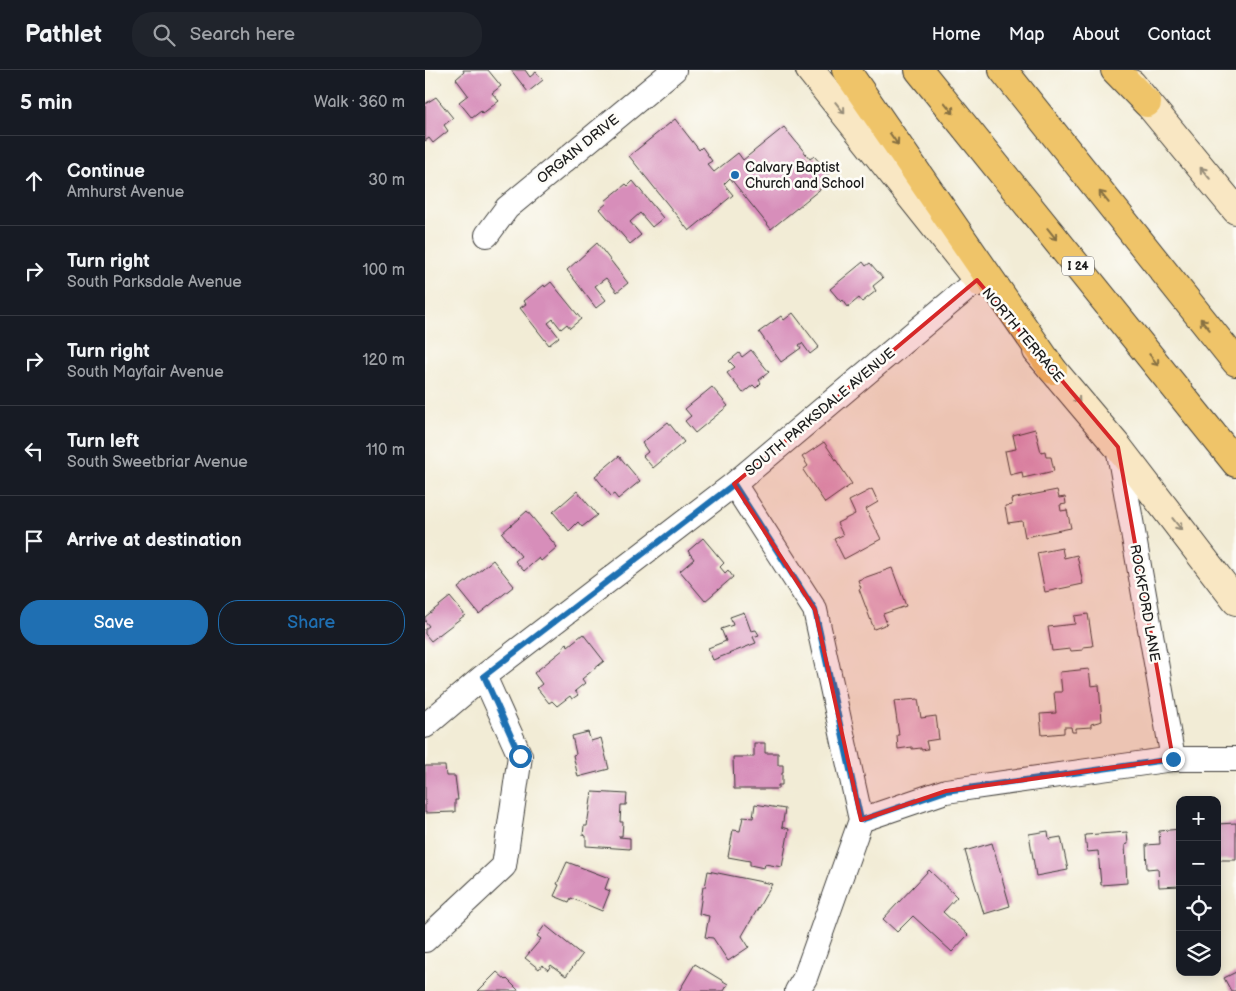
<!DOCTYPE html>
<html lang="en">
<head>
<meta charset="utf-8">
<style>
	:root { --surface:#171b24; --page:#20242c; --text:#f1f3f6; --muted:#9ea1a6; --line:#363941; --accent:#1f6fb2 }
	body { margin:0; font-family:"Balsamiq Sans",sans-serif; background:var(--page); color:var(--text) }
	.controls { position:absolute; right:15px; bottom:15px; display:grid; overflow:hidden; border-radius:10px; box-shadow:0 2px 12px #0003 }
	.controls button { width:45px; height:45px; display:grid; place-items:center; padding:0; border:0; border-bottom:1px solid var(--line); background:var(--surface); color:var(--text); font:25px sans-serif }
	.stop { position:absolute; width:15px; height:15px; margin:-11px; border:4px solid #1f6fb2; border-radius:50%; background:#fff }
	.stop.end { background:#1f6fb2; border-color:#fff; box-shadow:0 1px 5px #0008 }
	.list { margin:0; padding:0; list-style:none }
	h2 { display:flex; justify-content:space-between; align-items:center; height:65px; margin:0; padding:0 20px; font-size:21px }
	h2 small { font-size:16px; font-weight:400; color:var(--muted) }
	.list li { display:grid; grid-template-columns:32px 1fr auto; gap:15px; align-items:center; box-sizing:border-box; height:90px; padding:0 20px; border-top:1px solid var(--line) }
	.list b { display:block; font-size:19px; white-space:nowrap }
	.list p { margin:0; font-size:16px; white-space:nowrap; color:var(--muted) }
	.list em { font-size:16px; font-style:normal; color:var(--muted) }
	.actions { display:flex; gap:10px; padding:15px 20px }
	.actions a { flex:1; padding:11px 0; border:1px solid var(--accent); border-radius:20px; text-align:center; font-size:18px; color:var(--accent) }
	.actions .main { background:var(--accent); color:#fff }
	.icon { flex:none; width:28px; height:28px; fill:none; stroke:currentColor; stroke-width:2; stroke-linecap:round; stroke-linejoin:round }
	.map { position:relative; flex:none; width:811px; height:921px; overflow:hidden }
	header { display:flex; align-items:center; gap:30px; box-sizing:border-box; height:70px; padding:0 25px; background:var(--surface); border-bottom:1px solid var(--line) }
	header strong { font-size:24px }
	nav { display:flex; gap:28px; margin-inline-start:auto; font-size:18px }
	.search { width:350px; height:45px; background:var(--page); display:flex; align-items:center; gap:12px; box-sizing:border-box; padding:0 18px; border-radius:20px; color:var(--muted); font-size:19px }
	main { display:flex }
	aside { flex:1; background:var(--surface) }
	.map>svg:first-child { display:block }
	.building { fill:#d78eba }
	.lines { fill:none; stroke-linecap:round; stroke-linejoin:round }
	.street-casing { stroke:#3c3b38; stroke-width:26 }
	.secondary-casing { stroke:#3c3b38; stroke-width:30 }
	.highway-casing { stroke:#3c3b38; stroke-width:30 }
	.street { stroke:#fff; stroke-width:24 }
	.secondary { stroke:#f9e7c3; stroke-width:28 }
	.highway { stroke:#efc469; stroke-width:28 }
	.oneway { stroke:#968c78 }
	.oneway2 { stroke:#867042 }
	.route { stroke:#1f6fb2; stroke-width:6 }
	.marked { fill:#d62828; fill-opacity:0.2; stroke:#d62828; stroke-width:4; stroke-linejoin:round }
	.poi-dot { fill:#1f6fb2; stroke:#fdfcf7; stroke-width:2 }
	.labels { text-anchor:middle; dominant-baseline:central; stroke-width:5; stroke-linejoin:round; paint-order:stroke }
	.shield { fill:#fdfcf7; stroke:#605f5e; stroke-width:1 }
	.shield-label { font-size:12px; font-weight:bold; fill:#1c1c1c }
	.street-label { font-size:14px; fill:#1c1c1c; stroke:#fdfcf7 }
	.poi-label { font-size:14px; fill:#1c1c1c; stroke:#fdfcf7; text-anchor:start }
</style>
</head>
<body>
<header>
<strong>Pathlet</strong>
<div class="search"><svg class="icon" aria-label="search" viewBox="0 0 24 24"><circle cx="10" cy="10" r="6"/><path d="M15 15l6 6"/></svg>Search here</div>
<nav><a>Home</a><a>Map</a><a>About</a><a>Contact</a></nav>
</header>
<main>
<aside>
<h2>5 min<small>Walk · 360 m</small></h2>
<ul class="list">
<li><svg class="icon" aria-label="ahead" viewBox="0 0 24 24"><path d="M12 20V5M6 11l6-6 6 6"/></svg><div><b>Continue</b><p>Amhurst Avenue</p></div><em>30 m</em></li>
<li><svg class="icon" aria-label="right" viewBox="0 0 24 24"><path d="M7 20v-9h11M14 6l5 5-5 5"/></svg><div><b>Turn right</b><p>South Parksdale Avenue</p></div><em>100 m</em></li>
<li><svg class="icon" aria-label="right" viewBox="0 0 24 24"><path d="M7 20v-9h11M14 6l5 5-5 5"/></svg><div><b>Turn right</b><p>South Mayfair Avenue</p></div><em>120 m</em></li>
<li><svg class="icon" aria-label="left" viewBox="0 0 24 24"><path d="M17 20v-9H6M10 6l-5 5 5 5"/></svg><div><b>Turn left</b><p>South Sweetbriar Avenue</p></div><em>110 m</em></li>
<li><svg class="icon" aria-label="arrive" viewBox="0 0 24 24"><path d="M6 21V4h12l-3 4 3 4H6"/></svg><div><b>Arrive at destination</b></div></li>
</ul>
<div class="actions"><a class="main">Save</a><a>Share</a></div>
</aside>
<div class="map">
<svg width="811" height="921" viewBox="0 0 811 921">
	<rect width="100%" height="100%" fill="#fdfcf7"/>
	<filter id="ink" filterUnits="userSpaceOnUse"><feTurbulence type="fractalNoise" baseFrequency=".02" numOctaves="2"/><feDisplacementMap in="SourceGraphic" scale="10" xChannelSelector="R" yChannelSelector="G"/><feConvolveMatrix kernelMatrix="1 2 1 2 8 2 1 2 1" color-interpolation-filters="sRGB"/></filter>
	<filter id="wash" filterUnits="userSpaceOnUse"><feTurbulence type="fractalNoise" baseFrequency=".0096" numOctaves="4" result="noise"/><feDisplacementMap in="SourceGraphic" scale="20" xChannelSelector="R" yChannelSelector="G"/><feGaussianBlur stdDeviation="1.12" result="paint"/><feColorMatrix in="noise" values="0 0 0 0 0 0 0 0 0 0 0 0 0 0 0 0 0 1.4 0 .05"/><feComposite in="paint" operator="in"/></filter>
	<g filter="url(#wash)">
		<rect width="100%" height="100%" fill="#f2ecd6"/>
		<g id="blocks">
			<path class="building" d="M38 0H63L76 16 67 23 74 31 57 44 56 41 47 48 34 32 43 25 31 9 39 2Z
				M86 0H100L105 7 111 2 118 10 103 22Z
				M11 27 28 48 19 55 23 61 8 73 4 68 0 71V34Z
				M250 49 274 80 277 77 287 91 282 94 289 102 313 83 318 90 359 57 385 89 389 86 404 103 399 107 404 112 346 159 305 108 299 114 308 125 264 161 204 86Z
				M208 111 238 148 227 157 215 143 205 152 216 165 205 174 175 139 182 133 180 131 201 114 203 116Z
				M172 173 203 213 192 222 181 208 170 216 181 230 171 238 142 200Z
				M438 192 441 196 445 193 458 208 448 216 451 221 437 232 434 228 423 237 418 230 416 232 405 219Z
				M126 212 156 249 145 258 142 254 136 259 128 249 123 253 134 267 124 275 95 238 101 234 99 231 119 215 120 217Z
				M368 243 394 277 385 284 377 273 374 275 376 278 356 292 334 262 356 246 359 250Z
				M326 280 344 302 334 310 336 313 331 318 328 315 318 323 302 303 310 297 304 291 314 283 317 287Z
				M287 317 303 336 270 363 260 351 266 346 260 339Z
				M243 352 259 372 228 398 218 386 223 382 217 373Z
				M610 359 616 382 620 381 621 387H626L629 401 598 408 597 402 585 405 580 381 591 379 588 365Z
				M399 372 427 414 400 433 378 400 383 396 377 387Z
				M194 386 215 411 193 429 189 424 186 426 170 406Z
				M447 419 453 432 441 439 456 469 419 489 409 469 418 465 412 453 430 444 424 431Z
				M632 420 634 428 640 427 641 434 635 435 636 441 642 440 646 458 600 467 597 451 583 453 580 436 587 435 586 429Z
				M152 421 172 445 157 457 153 452 144 461 128 442Z
				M102 441 132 477 116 491 114 488 99 501 90 491 96 486 77 463Z
				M278 468 299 493 295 497 300 503 303 500 308 507 280 531 255 501 269 489 263 481Z
				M637 478 639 488 652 485 658 514 620 522 612 483Z
				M68 490 89 516 54 544 33 518Z
				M467 498 481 536 458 544 462 554 449 559 434 519 436 518 433 510Z
				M25 527 40 545 6 571 0 564V559L4 556 0 551V547Z
				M319 542 326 561 331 560 334 565 328 567 331 573 288 590 283 578 301 571 296 559 308 555 305 547Z
				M663 544 668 576 658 577V580L646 581 645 579 627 581 623 557 650 554 649 546Z
				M158 564 179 591 157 609 160 613 150 621 153 625 147 629 145 626 132 636 127 631 124 633 112 618 117 614 109 603 139 579 137 577 142 573 143 576Z
				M664 599 666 616 674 615 677 651 666 654V657L651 658V662H647L646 657H639V663L617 665 615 644 631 643 629 622H637L635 602Z
				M493 629 496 648 511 646 514 669 501 671 503 679 496 680V678L487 679V677L473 679 472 665H474L469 631Z
				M163 662 166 671 176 668 184 699 153 707 148 685 151 684 147 666Z
				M329 673H340V683H353V695H358V703H357V715H353V719H309L308 687H329Z
				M0 696H20L21 706H30L33 730H30V742L0 743Z
				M167 722 202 724 201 735H196L195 752H198L197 766H194V767L205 768V779L161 776V766L158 765 159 756H162Z
				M330 734 360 739 357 757 364 759 357 797 340 794 339 798 325 795V791L303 787 308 760 315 761 318 747 328 748Z
				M811 753V790H792V754Z
				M755 759V816L734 817 733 798 722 799 721 775 735 774 734 761Z
				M623 761 624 769 636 767 643 800 611 806 604 764Z
				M702 762 703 774 700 775 702 813 676 815 673 781 662 782 660 765Z
				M567 773 585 836 559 844 540 781Z
				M142 792 184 808 180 819 185 821 177 841 146 828 144 832 129 826 134 815 132 814Z
				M504 800 532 827 518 842 543 865 527 882 488 846 472 862 458 849Z
				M283 801 347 814 317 866 324 877 303 891 288 868 280 867 284 846 274 844 278 817H280Z
				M120 855 157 885 141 906 126 895 123 900 117 895 114 899 100 888 116 869 112 866Z
				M270 894 303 914 299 921H254Z
				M72 902 81 910 82 909 94 921H53Z
				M811 902V921H806L799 908Z"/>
		</g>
	</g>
	<g filter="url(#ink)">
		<use href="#blocks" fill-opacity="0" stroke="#3c3b38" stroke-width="1"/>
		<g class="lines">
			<g class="street-casing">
				<path id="street" d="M62 165 82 138 249 0
					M693 377 748 689
					M309 414 390 540 436 750
					M0 656 59 606 309 414 552 210
					M0 870 79 796 95 686 59 606
					M372 921 380 908 436 750 521 721 748 689H811"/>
			</g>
			<g class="secondary-casing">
				<path id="secondary" d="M385 0 554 212
					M707 14 811 140
					M612 281 693 377 811 531"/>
			</g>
			<g class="highway-casing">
				<path id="highway" d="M421 0 628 300
					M494 0 811 393
					M578 0 811 292
					M690 0 722 33"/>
			</g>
			<use href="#street" class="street"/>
			<use href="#secondary" class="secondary"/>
			<use href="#highway" class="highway"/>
		</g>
		<defs><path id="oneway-shaft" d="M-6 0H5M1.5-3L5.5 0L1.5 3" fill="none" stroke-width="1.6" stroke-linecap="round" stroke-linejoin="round" transform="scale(1.25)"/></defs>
		<g class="oneway">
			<use href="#oneway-shaft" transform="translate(415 38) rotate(51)"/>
			<use href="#oneway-shaft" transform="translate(780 103) rotate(-130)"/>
			<use href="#oneway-shaft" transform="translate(650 327) rotate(50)"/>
			<use href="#oneway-shaft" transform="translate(752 454) rotate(52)"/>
		</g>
		<g class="oneway2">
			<use href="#oneway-shaft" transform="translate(524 38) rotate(51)"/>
			<use href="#oneway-shaft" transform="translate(469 69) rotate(55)"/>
			<use href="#oneway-shaft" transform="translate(679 127) rotate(-129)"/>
			<use href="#oneway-shaft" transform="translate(627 164) rotate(51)"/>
			<use href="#oneway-shaft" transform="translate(780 254) rotate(-129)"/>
			<use href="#oneway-shaft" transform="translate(729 290) rotate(51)"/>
		</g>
	</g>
	<g class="lines" filter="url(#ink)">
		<path class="route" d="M95 686 59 606 309 414 390 540 436 750 521 721 748 689"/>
	</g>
	<path class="marked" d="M552 210 693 377 748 689 521 721 436 750 390 540 309 414Z"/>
	<circle class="poi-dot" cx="310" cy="105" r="5"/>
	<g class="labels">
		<rect class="shield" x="637" y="186.5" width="32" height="19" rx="4"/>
		<g class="shield-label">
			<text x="653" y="196">I 24</text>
		</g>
		<g class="street-label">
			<text transform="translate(153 79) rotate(-39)">ORGAIN DRIVE</text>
			<text transform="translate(598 265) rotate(50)">NORTH TERRACE</text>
			<text transform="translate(395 342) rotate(-40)">SOUTH PARKSDALE AVENUE</text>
			<text transform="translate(720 533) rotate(80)">ROCKFORD LANE</text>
		</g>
		<g class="poi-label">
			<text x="320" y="97">Calvary Baptist<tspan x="320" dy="16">Church and School</tspan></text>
		</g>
	</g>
</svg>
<div class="controls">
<button>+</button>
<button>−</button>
<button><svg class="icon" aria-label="locate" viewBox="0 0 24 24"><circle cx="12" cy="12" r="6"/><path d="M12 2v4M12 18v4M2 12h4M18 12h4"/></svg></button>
<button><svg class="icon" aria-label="layers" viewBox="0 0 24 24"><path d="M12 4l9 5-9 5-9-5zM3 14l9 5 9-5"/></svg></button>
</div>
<div class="stop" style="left:95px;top:686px"></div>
<div class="stop end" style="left:748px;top:689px"></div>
</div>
</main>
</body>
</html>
